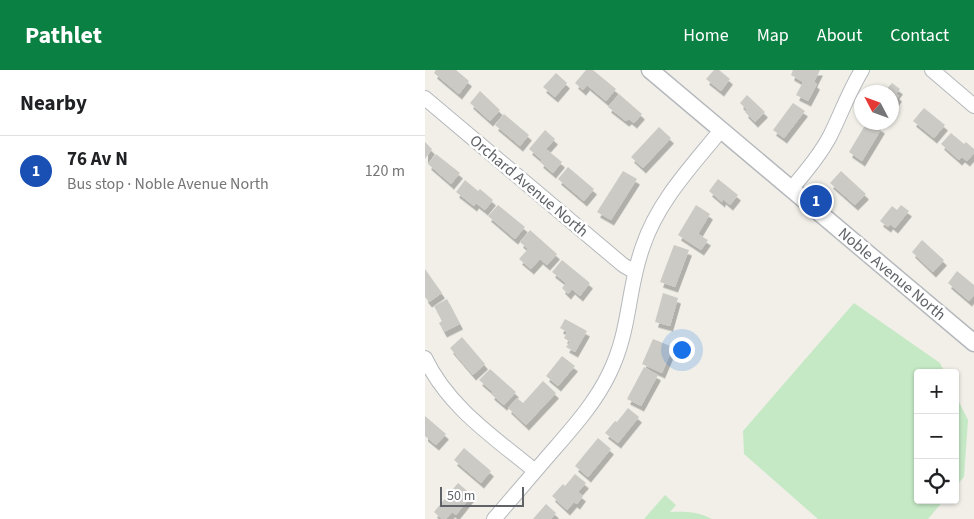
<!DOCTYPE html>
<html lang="en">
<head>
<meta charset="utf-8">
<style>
	:root { --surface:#fff; --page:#f2f2f2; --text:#202124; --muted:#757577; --line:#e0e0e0; --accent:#0b8043 }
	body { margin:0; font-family:"Source Sans 3",sans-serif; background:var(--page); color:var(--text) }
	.controls { position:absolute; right:15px; bottom:15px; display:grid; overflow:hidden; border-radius:5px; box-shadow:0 1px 4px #0004 }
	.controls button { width:45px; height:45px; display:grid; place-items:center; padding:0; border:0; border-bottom:1px solid var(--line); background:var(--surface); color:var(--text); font:25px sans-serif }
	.compass { position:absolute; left:429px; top:15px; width:45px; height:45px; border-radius:50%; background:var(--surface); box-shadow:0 1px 4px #0004; rotate:311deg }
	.scale { position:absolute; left:15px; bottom:12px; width:84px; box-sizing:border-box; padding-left:5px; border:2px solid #5f6368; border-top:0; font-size:14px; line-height:18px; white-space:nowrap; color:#5f6368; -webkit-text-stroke:4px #fff; paint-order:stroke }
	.you { position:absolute; left:256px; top:279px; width:18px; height:18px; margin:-12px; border:4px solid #fff; border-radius:50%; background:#1a73e8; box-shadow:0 0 0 8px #1a73e833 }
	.badge { display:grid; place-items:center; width:32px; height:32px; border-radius:50%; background:var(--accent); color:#fff; font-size:16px; font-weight:700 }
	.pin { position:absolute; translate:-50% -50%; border:2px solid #fff; box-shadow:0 1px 5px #0006 }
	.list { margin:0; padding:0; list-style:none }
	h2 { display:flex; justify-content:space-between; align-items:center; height:65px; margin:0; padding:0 20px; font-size:21px }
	h2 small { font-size:16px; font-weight:400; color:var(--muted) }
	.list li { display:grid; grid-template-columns:32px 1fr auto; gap:15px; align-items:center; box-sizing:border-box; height:70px; padding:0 20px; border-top:1px solid var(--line) }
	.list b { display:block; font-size:19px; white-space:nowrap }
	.list p { margin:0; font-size:16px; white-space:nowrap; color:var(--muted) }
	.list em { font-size:16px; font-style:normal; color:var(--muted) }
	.icon { flex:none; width:28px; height:28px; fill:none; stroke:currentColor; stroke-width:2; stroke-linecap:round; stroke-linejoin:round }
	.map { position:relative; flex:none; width:549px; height:449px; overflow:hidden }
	header { display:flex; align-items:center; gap:30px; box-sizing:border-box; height:70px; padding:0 25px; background:var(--accent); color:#fff }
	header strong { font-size:24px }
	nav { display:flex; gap:28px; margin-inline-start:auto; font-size:18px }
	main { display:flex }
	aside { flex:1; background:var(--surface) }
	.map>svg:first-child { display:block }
	.green { fill:#c5e8c5 }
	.building { fill:#cccac5; filter:url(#shadow) }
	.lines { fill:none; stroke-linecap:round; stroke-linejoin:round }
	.minor-casing { stroke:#b5b8bc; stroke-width:16 }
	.tertiary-casing { stroke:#b5b8bc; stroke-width:19 }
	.minor { stroke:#fff; stroke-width:14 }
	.tertiary { stroke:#fff; stroke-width:16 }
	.labels { text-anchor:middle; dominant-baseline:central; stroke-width:5; stroke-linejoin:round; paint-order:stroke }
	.street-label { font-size:16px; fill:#5f6368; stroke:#fff }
</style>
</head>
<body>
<header>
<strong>Pathlet</strong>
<nav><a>Home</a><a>Map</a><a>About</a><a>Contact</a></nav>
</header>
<main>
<aside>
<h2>Nearby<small></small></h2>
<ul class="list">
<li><span class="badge" style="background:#1a4fb4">1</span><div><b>76 Av N</b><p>Bus stop · Noble Avenue North</p></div><em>120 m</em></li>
</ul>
</aside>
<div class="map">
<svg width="549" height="449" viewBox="0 0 549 449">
	<defs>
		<filter id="shadow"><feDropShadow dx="3" dy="5.5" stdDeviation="0" flood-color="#0004"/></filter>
	</defs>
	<rect width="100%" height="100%" fill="#f1efe8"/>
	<path class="green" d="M429 233 515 293 520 303H493V430H519L503 449H393L319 384 318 361Z
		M530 324 543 350 539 407 530 417Z
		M240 425 251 435 245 442C260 441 274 442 287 449H219Z"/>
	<path class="building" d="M11 0H31L44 11 34 24 9 3Z
		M161 0H168L191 19 181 31 162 15 158 20 150 13Z
		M289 0H294L305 9 296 21 281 9Z
		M368 0H395L389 12 392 14 383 31 371 25 378 12 366 5Z
		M131 3 142 13 130 27 118 17Z
		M467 13 475 19 471 24 474 26 467 36V22H459Z
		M55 21 75 40 65 51 45 33Z
		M194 24 217 44 209 53 204 49 201 51 183 37Z
		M322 25 340 42 330 52 320 42 322 40 315 33Z
		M368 33 380 41 359 68 348 60Z
		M499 38 520 55 509 68 488 51Z
		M79 44 104 65 95 76 70 55Z
		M442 52H447L457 58 437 91 424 82Z
		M234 57 246 68 218 98 206 87Z
		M120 60 130 69 121 79 137 92 128 103 115 92 117 90 104 79Z
		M526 63 539 74 541 72 549 79V83L542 91 537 87 534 90 516 74Z
		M0 72 7 79 0 89Z
		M11 84 35 103 26 114 3 94Z
		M143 97 169 119 159 131 133 109Z
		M198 101 212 109 186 150 172 142Z
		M416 101 441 124 430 135 405 113Z
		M293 109 313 125 305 135 298 129 297 132 284 121Z
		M40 110 53 121 55 119 68 130 60 140 51 133 49 136 31 122Z
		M73 135 100 157 90 169 63 146Z
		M271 135 285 144 273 164 283 170 276 180 253 165Z
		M476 135 484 141 470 158 465 154 463 157 455 151 467 136 472 140Z
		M105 160 132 184 122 195 115 189 106 199 94 189 103 179 95 172Z
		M497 170 519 190 508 202 487 182Z
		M249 175 264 180 250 217 235 212Z
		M137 190 165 213 155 226 147 219 143 224 137 218 141 213 127 202Z
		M0 199 17 223 4 232 0 227Z
		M532 201 549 215V225L544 231 523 213Z
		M238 223 253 228 245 256 230 252Z
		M22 229 35 254 19 262 14 253 17 251 9 236Z
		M140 249 162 261 150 282 141 277 145 272 139 268 142 262 135 258Z
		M37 267 60 294 48 305 25 278Z
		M228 269 248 277 237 303 217 294Z
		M137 286 150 296 133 316 121 306Z
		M219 297 233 305 216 336 202 329Z
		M65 299 91 322 79 335 66 324 68 322 54 310Z
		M118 311 131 323 101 355 83 338 92 328 98 333Z
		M203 338 214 347 193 373 180 363 190 351 192 352Z
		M0 346 21 364 11 375 0 366Z
		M173 368 186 379 163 407 150 396Z
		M39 378 66 401 56 413 29 390Z
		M150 404 161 413 153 422 158 426 152 434 149 432 142 440 127 426 138 414 140 416Z
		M33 413 47 425 31 445 27 442 21 449H17L9 442Z
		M121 434 131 443 126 449H108Z"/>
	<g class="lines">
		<g class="minor-casing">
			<path id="minor" d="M507 0 549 36
				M0 28 198 195 210 202
				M366 119C380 103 395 85 405 66 416 44 424 21 437 0
				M0 288C23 337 70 368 110 401
				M69 449C90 425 110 401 131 377 151 354 171 331 184 304 206 260 202 219 218 176 233 131 267 96 296 60"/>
		</g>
		<g class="tertiary-casing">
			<path id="tertiary" d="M225 0 549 273"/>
		</g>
		<use href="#minor" class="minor"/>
		<use href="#tertiary" class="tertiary"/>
	</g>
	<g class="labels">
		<g class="street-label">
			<text transform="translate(104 116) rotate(40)">Orchard Avenue North</text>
			<text transform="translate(467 204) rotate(40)">Noble Avenue North</text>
		</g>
	</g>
</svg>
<div class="controls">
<button>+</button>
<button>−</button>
<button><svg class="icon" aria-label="locate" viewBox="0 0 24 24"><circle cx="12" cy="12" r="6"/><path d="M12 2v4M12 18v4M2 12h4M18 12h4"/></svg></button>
</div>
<svg class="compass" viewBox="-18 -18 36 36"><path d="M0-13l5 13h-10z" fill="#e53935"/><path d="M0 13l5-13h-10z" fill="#757577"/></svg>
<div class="scale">50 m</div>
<div class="you"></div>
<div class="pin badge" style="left:391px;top:131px;background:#1a4fb4">1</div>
</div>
</main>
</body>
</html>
